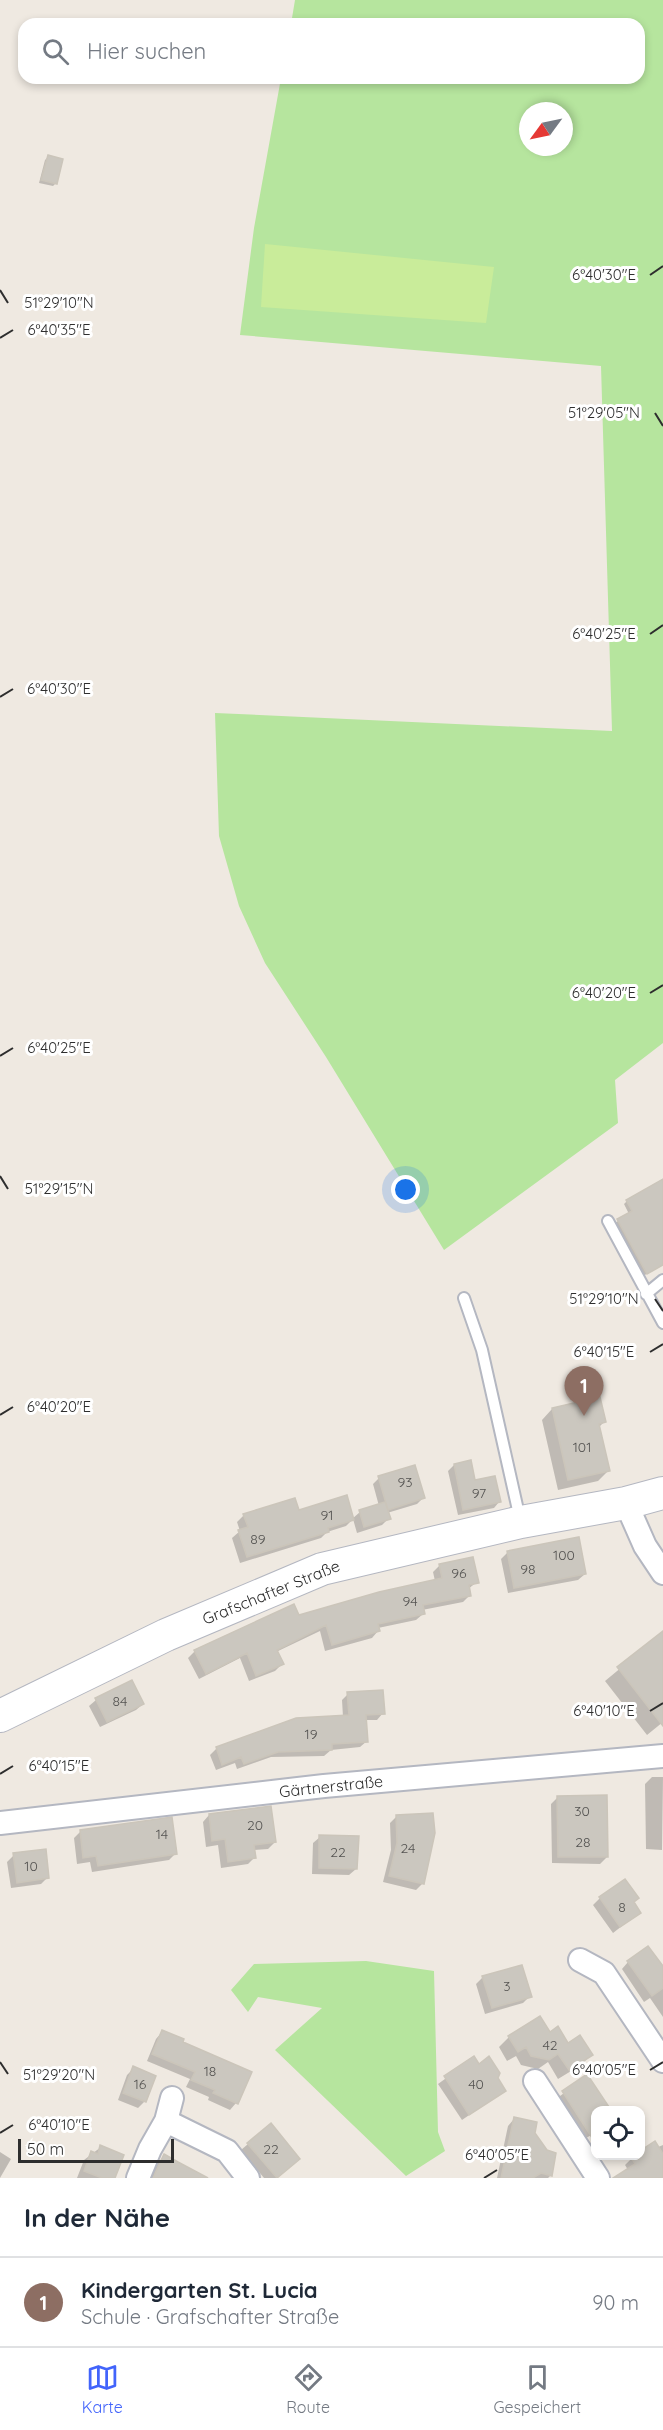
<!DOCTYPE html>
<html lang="de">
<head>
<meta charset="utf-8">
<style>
	:root { --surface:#fff; --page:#f6f6f7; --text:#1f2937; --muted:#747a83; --line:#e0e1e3; --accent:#4264fb }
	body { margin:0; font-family:Quicksand,sans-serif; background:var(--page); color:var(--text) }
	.controls { position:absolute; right:18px; bottom:18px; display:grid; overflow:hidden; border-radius:12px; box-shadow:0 3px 9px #0003 }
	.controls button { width:54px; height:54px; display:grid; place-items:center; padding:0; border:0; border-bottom:2px solid var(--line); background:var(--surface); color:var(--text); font:30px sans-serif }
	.compass { position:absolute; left:519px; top:102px; width:54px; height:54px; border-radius:50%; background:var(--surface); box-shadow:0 3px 9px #0003; rotate:237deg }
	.scale { position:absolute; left:18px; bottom:15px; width:156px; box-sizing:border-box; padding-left:6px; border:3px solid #2e2e2e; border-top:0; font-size:16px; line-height:21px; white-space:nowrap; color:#2e2e2e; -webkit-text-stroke:4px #fff; paint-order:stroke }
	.you { position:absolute; left:406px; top:1190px; width:21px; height:21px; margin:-15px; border:4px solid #fff; border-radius:50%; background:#1a73e8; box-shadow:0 0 0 9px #1a73e833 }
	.badge { display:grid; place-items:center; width:39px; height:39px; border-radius:50%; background:var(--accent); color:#fff; font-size:20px; font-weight:700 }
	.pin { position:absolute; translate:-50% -50px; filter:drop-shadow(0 2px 3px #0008) }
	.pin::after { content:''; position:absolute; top:32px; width:21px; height:18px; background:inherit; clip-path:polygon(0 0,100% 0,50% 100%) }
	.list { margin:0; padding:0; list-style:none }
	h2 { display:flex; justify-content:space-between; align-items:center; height:78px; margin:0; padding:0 24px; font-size:26px }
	h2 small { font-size:20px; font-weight:400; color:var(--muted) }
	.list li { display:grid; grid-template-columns:39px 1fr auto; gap:18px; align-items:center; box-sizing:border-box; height:90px; padding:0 24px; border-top:2px solid var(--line) }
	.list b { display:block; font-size:22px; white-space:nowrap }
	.list p { margin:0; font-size:20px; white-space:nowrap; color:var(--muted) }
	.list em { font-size:20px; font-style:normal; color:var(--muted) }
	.icon { flex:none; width:33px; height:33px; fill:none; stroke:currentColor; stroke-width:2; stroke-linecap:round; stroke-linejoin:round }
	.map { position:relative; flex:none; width:663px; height:2178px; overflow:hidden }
	.search { position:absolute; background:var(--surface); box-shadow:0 3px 9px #0003; left:18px; right:18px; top:18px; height:66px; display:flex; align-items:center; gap:15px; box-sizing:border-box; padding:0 21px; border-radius:18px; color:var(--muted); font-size:22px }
	.sheet { height:168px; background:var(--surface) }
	nav { display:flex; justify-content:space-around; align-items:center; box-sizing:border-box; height:84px; border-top:2px solid var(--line); background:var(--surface); font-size:16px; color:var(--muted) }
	nav a { display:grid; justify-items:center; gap:3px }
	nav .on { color:var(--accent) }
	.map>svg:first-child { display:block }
	.green { fill:#b6e59e; fill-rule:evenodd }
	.pitch { fill:#c9ec9a }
	.shadow { fill:#0003 }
	.building { fill:#cbc7bf; stroke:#cbc5ba; stroke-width:1.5 }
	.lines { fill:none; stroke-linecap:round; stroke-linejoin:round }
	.service-casing { stroke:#b4b7c1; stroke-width:14 }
	.minor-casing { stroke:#b4b7c1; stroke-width:26 }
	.secondary-casing { stroke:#b4b7c1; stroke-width:34 }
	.service { stroke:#fff; stroke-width:10 }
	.minor { stroke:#fff; stroke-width:22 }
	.secondary { stroke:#fff; stroke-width:32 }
	.ticks { fill:none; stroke:#2e2e2e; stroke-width:2 }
	.labels { text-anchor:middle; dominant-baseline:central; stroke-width:6; stroke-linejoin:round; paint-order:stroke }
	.number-label { font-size:14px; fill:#555452 }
	.street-label { font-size:16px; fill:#2e2e2e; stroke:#fff }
	.ticks-label { font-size:15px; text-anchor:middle; fill:#2e2e2e; stroke:#fff; stroke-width:6; stroke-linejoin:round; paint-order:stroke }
</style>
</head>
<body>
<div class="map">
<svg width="663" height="2178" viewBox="0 0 663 2178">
	<rect width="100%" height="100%" fill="#efe9e1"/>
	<path class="green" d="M295 0H663V1043L615 1080 618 1123 444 1250 326 1057 265 963 239 906 219 836 215 713 612 731 601 366 240 335 254 228 281 78H639V24H291ZM528 111H564V147H528Z
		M366 1961 434 1971 438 2132 445 2151 406 2176 275 2050 322 2008 258 1997 248 2012 231 1990 254 1964Z"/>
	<path class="pitch" d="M265 244 494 267 486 323 261 307Z"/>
	<path class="shadow" d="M48 157 56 183 53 186 39 183 45 160Z
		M663 1181V1241L657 1268 643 1276 615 1223 629 1214 624 1204 627 1201Z
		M599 1399 604 1422 598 1428 608 1471 598 1481 558 1490 542 1420 552 1409Z
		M454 1465 474 1482 499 1502 494 1508 458 1515 448 1471Z
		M379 1478 423 1498 417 1504 387 1513 389 1518 382 1525 357 1533 353 1519 346 1526 327 1532 321 1538 240 1563 232 1538 240 1531 237 1522 244 1515 298 1512 352 1519 360 1512 379 1506 373 1484Z
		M508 1552 585 1574 578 1580 508 1593 501 1559Z
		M440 1565 477 1582 468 1589 470 1595 463 1602 422 1610 423 1614 416 1620 378 1628V1631L372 1638 325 1651 320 1631 276 1652 282 1664 275 1671 249 1681 240 1658 199 1679 188 1658 195 1651 298 1617 435 1581 433 1572Z
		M663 1633V1722L647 1735 605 1681Z
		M348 1694 383 1713 377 1720H365L367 1741 360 1747 331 1750 324 1756 271 1757 237 1769 235 1763 216 1770 210 1755 216 1749 296 1720 343 1717 342 1700Z
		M96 1700 143 1704 136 1710 100 1727 89 1706Z
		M652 1777H663L662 1850 646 1849 645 1784Z
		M558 1797 607 1857 600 1864 552 1863 551 1804Z
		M209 1815 275 1842 268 1849 254 1850 255 1857 248 1864 221 1868 218 1845 206 1847 203 1822Z
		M397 1816 423 1883 416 1890 383 1882 391 1850 390 1823Z
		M81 1831 175 1854 169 1860 92 1872 90 1862 77 1864 74 1838Z
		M320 1837 356 1869 349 1875 312 1874 313 1843Z
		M14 1855 47 1878 41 1884 11 1888 7 1862Z
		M600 1898 632 1902 640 1912 613 1933 593 1905Z
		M628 1962 663 1969V2017L650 1998 644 2002 622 1969Z
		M521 1967 530 1996 523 2003 485 2014 476 1984 482 1978Z
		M162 2032 181 2043 250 2072 236 2103 230 2110 208 2100 209 2097 186 2087 190 2079 147 2061 156 2039Z
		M550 2034 591 2055 581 2065 558 2079 548 2062 538 2069 521 2065 516 2056 507 2061 499 2047 509 2037Z
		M474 2058 478 2066 496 2078 504 2091 462 2120 438 2084Z
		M134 2068 145 2101 138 2108 118 2100 127 2075Z
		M587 2076 609 2110H596V2132L583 2140 556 2099Z
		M514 2119 533 2133 551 2175 548 2178H497L508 2126Z
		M248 2144 298 2159 276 2178H264L241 2150Z
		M663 2145V2178H623L628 2170 625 2165 632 2158Z
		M101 2147 113 2178H77L84 2160Z
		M0 2152 11 2159 0 2178Z
		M164 2156 190 2178H151L158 2163Z"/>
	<path class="building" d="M48 155 63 159 57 184 41 180Z
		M663 1179V1265L647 1274 617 1219 632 1211 626 1200Z
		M600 1397 606 1422 599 1424 610 1471 568 1480 552 1408Z
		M471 1460 475 1480 495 1476 501 1502 463 1510 454 1464Z
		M415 1465 425 1498 388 1510 378 1476Z
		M347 1495 354 1520 328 1528 329 1532 247 1557 238 1530 248 1527 243 1514 295 1498 299 1510Z
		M385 1502 391 1519 364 1527 359 1510Z
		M579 1537 586 1574 514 1588 507 1551Z
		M473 1557 479 1583 469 1585 471 1596 423 1605 425 1614 378 1624 380 1631 332 1645 326 1625 277 1650 284 1664 256 1676 247 1653 206 1674 194 1650 294 1604 299 1615 379 1592 442 1578 439 1564Z
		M663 1631V1726L617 1667Z
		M132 1680 144 1704 107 1722 95 1698Z
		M383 1690 385 1714 366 1715 368 1742 332 1744V1750L278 1752 244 1764 241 1757 222 1765 216 1747 296 1718 349 1715 347 1692Z
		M607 1795 608 1857H558L557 1796Z
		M271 1806 276 1842 254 1845 256 1858 228 1862 225 1839 212 1841 209 1814Z
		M433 1813 435 1833 424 1884 389 1876 397 1843 396 1815Z
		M172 1817 177 1854 98 1866 96 1856 83 1858 80 1830Z
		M319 1835 359 1836 357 1869 319 1868Z
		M46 1849 49 1878 17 1883 13 1853Z
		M625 1879 639 1898 634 1902 641 1913 620 1927 599 1897Z
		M648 1946 663 1966V1988L652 1996 627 1961Z
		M522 1965 532 1997 492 2008 482 1976Z
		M540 2016 550 2032 558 2026 568 2043 580 2035 593 2055 569 2070 558 2054 549 2060 531 2056 526 2047 518 2052 508 2036Z
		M162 2030 184 2039 183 2042 252 2072 238 2104 213 2093 215 2090 191 2080 195 2072 152 2054Z
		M474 2056 479 2064 489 2056 500 2073 498 2078 506 2091 469 2115 444 2076Z
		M133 2066 156 2076 146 2102 123 2093Z
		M587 2074 611 2110H596V2144L562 2091Z
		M514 2117 537 2122 535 2133 547 2150 556 2153 552 2176 541 2173 533 2178H501Z
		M271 2123 300 2159 277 2178 247 2143Z
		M655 2141 663 2154V2178H613L635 2164 631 2157 640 2156V2151Z
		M100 2145 124 2155 115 2178H102L84 2171 91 2151 98 2154Z
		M164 2154 178 2162 208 2178H153Z"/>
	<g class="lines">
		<g class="service-casing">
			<path id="service" d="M608 1221 663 1323
				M646 1294 663 1280
				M464 1298 482 1350 520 1519"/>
		</g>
		<g class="minor-casing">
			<path id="minor" d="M626 1503 645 1546 663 1573
				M0 1823 324 1786 663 1756
				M580 1960 604 1973 663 2061
				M535 2081 598 2178
				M172 2098 166 2121 227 2151 248 2178
				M138 2178 150 2149 166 2121"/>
		</g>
		<g class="secondary-casing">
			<path id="secondary" d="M0 1716 166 1635 322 1569 521 1522 626 1503 663 1493"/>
		</g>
		<use href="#service" class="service"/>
		<use href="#minor" class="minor"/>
		<use href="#secondary" class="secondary"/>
	</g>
	<path class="ticks" d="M650 275 663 266M0 290 8 303M0 338 13 330M655 413 663 426M650 634 663 625M0 697 13 689M650 993 663 985M0 1056 13 1048M0 1176 8 1189M655 1299 663 1311M650 1352 663 1344M0 1415 13 1407M650 1711 663 1703M0 1774 13 1766M0 2062 8 2074M650 2070 663 2062M0 2133 13 2125M484 2178 497 2170"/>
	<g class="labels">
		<g class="number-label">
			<text x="582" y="1447">101</text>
			<text x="405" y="1482">93</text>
			<text x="479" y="1493">97</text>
			<text x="327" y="1515">91</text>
			<text x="258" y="1539">89</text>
			<text x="564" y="1555">100</text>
			<text x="528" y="1569">98</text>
			<text x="459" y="1573">96</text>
			<text x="410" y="1601">94</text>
			<text x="120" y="1701">84</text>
			<text x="311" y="1734">19</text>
			<text x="582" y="1811">30</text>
			<text x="255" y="1825">20</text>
			<text x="162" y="1834">14</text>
			<text x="583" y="1842">28</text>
			<text x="408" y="1848">24</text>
			<text x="338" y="1852">22</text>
			<text x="31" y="1866">10</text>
			<text x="622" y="1907">8</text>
			<text x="507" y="1986">3</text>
			<text x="550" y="2045">42</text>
			<text x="210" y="2071">18</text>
			<text x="140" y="2084">16</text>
			<text x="476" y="2084">40</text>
			<text x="271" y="2149">22</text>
		</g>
		<g class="street-label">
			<text transform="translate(271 1592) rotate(-22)">Grafschafter Straße</text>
			<text transform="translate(331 1786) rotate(-6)">Gärtnerstraße</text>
		</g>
	</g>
	<g class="ticks-label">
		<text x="604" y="280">6°40'30"E</text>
		<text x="59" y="308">51°29'10"N</text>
		<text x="59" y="335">6°40'35"E</text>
		<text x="604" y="418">51°29'05"N</text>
		<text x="604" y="639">6°40'25"E</text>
		<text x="59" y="694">6°40'30"E</text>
		<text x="604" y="998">6°40'20"E</text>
		<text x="59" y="1053">6°40'25"E</text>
		<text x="59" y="1194">51°29'15"N</text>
		<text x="604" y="1304">51°29'10"N</text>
		<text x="604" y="1357">6°40'15"E</text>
		<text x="59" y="1412">6°40'20"E</text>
		<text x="604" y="1716">6°40'10"E</text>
		<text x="59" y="1771">6°40'15"E</text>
		<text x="604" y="2075">6°40'05"E</text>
		<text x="59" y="2080">51°29'20"N</text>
		<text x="59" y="2130">6°40'10"E</text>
		<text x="497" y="2160">6°40'05"E</text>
	</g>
</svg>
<div class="controls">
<button><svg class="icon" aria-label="locate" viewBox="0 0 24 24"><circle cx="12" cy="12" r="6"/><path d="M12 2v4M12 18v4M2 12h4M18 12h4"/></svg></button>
</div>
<svg class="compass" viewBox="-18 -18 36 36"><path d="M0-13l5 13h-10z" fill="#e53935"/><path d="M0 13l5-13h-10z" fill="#747a83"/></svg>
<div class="scale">50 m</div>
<div class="you"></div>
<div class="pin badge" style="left:584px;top:1416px;background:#8d6e63">1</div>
<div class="search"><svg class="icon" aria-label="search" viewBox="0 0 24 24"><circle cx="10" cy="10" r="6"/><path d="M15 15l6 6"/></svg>Hier suchen</div>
</div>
<section class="sheet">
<h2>In der Nähe<small></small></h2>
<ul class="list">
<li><span class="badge" style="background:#8d6e63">1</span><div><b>Kindergarten St. Lucia</b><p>Schule · Grafschafter Straße</p></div><em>90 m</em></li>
</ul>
</section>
<nav>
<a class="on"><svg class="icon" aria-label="map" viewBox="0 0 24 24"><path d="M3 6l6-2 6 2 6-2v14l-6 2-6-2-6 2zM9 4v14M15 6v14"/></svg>Karte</a>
<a><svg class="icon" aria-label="directions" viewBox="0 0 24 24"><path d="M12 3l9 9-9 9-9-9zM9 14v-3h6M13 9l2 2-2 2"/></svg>Route</a>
<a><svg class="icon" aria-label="saved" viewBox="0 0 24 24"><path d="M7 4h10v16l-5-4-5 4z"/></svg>Gespeichert</a>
</nav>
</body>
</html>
